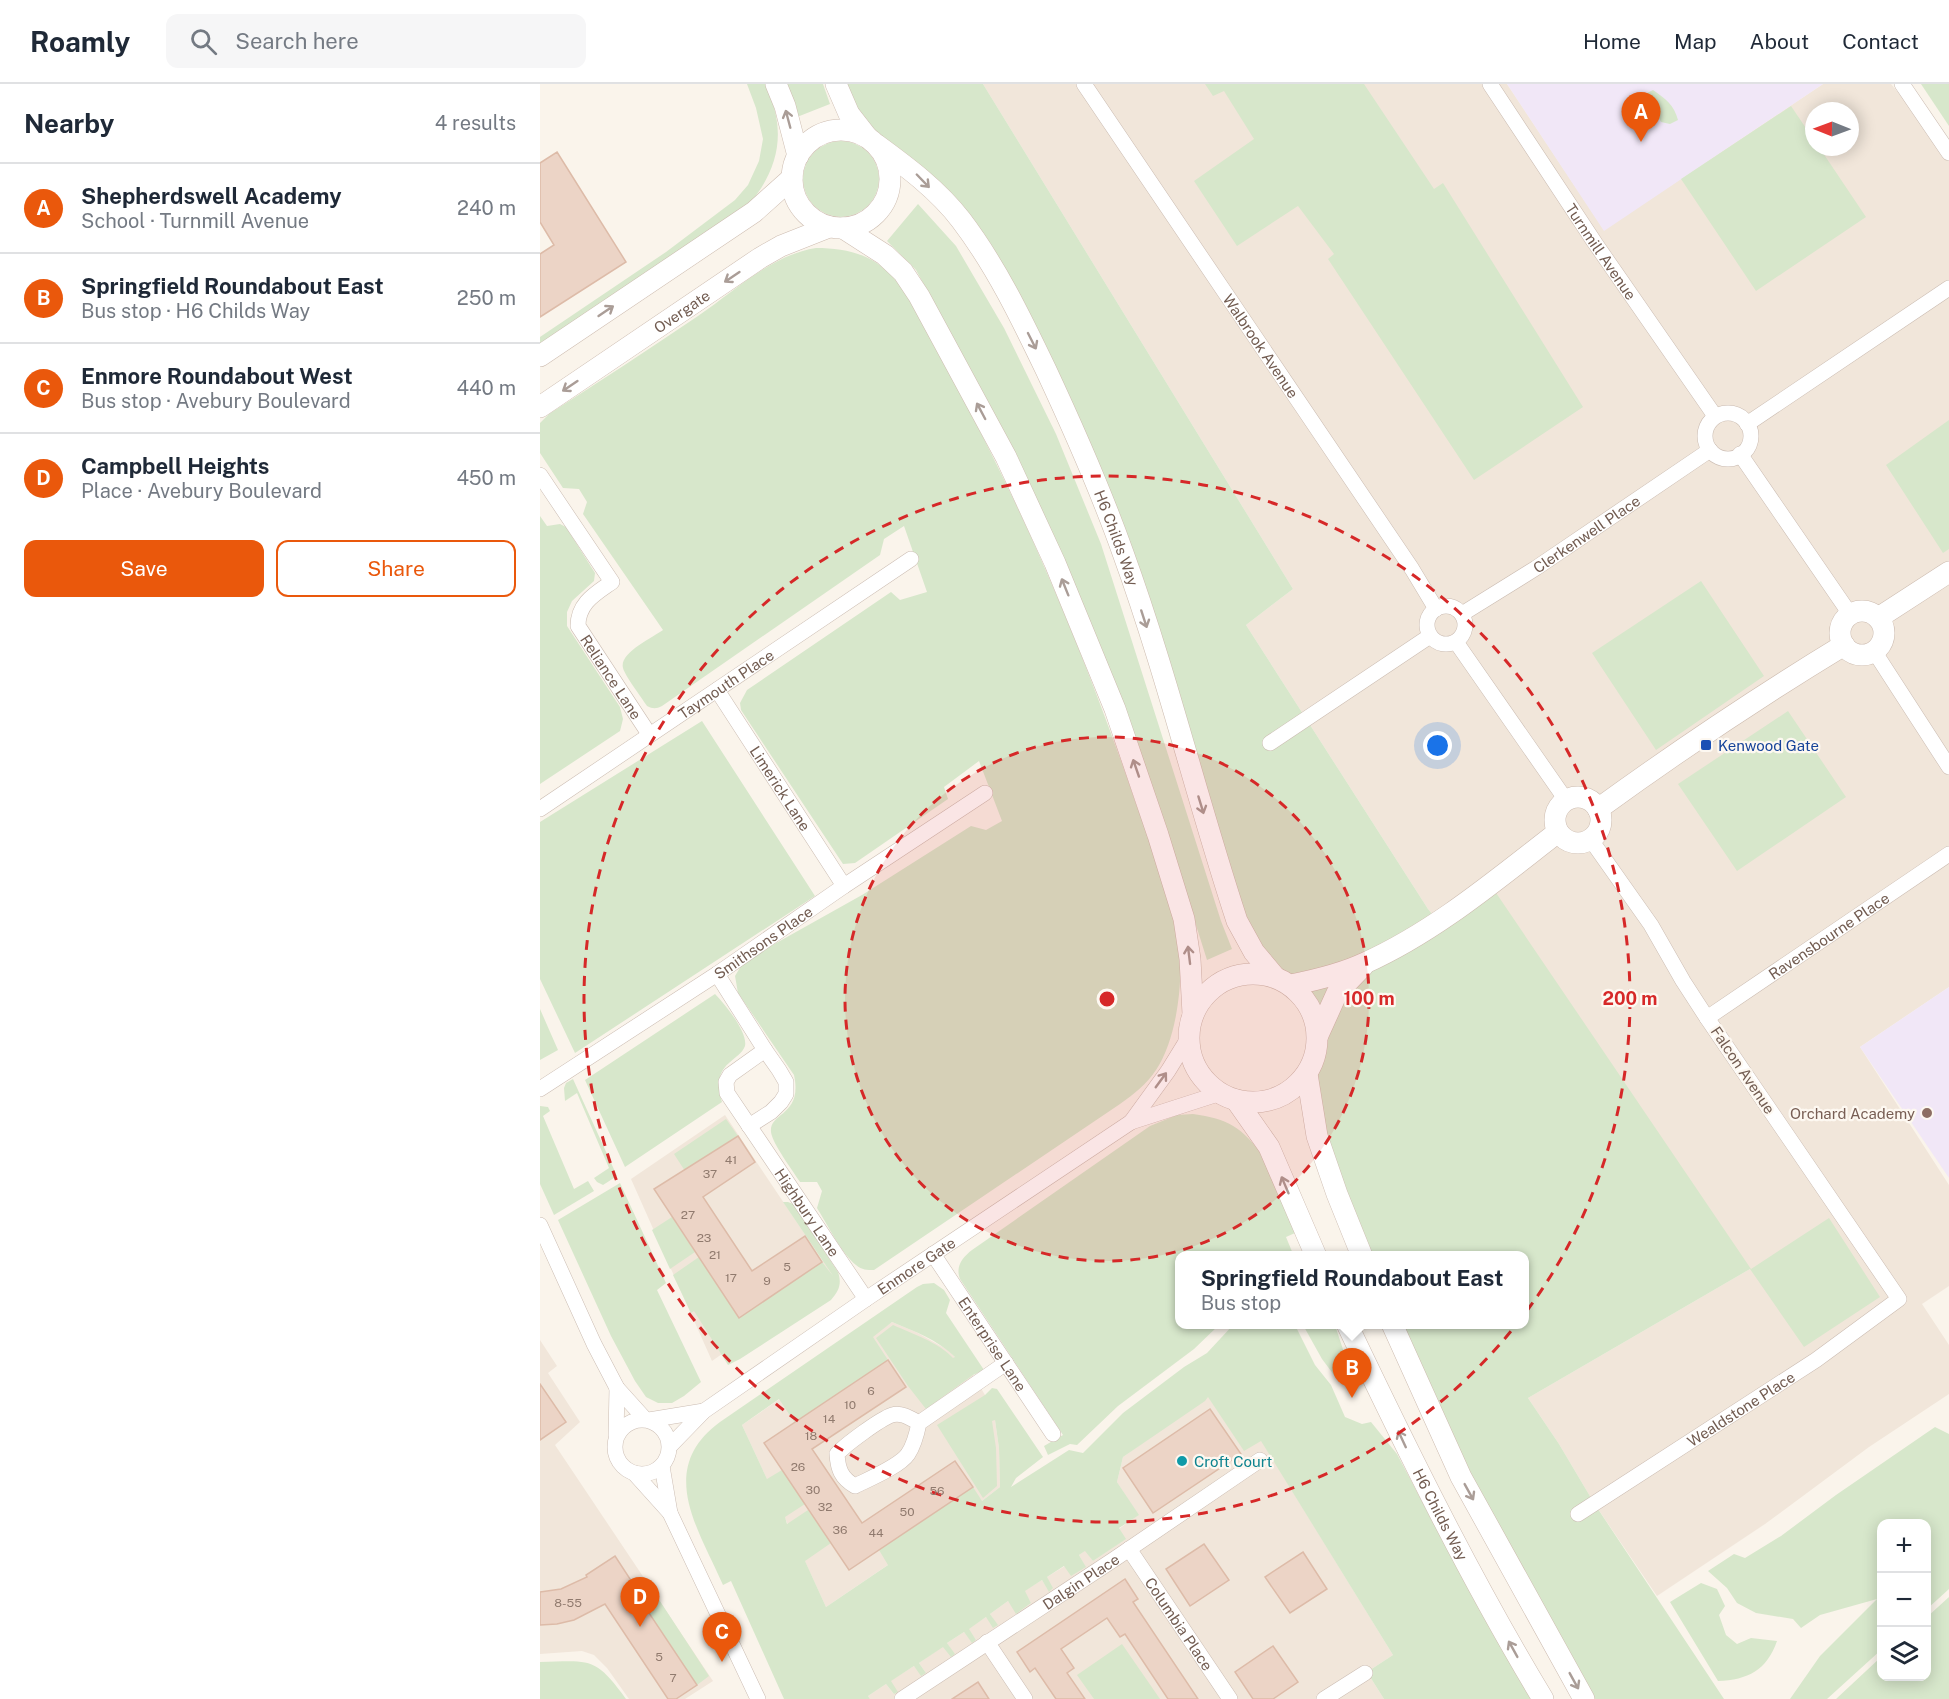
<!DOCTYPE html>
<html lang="en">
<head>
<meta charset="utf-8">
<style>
	:root { --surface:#fff; --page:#f6f6f7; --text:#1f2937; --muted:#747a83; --line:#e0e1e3; --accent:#ea580c }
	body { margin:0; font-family:"Public Sans",sans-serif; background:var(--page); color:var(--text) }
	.controls { position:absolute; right:18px; bottom:18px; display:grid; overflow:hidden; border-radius:12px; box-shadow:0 3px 15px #0003 }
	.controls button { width:54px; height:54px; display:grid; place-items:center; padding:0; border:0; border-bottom:2px solid var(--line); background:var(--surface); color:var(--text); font:30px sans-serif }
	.compass { position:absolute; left:1265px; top:18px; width:54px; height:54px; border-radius:50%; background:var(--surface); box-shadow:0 3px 15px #0003; rotate:271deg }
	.you { position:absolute; left:898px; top:662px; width:21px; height:21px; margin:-15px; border:4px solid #fff; border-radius:50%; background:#1a73e8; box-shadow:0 0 0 9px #1a73e833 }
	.badge { display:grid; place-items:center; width:39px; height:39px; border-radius:50%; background:var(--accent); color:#fff; font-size:20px; font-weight:700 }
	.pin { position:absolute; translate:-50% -50px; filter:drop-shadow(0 2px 3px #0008) }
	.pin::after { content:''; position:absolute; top:32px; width:21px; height:18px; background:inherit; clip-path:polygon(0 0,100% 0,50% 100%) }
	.popup { position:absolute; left:635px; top:1167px; width:354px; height:78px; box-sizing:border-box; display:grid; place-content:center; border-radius:12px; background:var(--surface); filter:drop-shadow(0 2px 4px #0005); font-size:20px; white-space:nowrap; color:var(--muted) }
	.popup b { font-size:22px; color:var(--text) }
	.popup::after { content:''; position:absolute; left:50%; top:100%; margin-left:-12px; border:12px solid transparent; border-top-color:var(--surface) }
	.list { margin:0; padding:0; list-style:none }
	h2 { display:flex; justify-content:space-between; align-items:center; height:78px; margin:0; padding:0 24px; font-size:26px }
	h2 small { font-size:20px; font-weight:400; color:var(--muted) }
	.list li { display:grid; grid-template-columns:39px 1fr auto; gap:18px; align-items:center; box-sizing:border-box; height:90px; padding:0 24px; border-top:2px solid var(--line) }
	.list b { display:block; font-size:22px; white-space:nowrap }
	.list p { margin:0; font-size:20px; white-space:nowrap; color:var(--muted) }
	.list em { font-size:20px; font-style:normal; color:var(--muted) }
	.actions { display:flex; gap:12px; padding:18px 24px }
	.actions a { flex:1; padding:14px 0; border:2px solid var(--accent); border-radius:12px; text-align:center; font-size:21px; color:var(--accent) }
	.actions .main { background:var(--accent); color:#fff }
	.icon { flex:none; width:33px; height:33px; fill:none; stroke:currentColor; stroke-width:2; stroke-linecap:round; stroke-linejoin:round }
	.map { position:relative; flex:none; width:1409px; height:1615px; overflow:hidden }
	header { display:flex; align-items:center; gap:36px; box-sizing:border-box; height:84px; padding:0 30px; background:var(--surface); border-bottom:2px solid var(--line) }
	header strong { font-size:28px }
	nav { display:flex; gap:33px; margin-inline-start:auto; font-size:21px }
	.search { width:420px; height:54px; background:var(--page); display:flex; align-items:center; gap:15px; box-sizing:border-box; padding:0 21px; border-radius:12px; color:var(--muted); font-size:22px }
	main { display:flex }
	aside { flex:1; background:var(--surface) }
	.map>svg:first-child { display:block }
	.residential { fill:#f1e6da; fill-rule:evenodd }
	.education { fill:#f1e7f7 }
	.green { fill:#d7e7cb }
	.building { fill:#ecd4c6; stroke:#ddbba8; stroke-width:1.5 }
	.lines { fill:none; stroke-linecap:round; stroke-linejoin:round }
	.street-casing { stroke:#cbbcb2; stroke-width:16 }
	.secondary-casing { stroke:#cdbcb0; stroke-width:22 }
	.street { stroke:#fff; stroke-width:15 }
	.secondary { stroke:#fff; stroke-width:21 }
	.oneway { stroke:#aa9d97 }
	.ring { fill:none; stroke:#d62828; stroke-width:3; stroke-dasharray:10 8 }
	.transit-dot { fill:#1a4fb4; stroke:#fdf8f1; stroke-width:2 }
	.education-dot { fill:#8d6e63; stroke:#fdf8f1; stroke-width:2 }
	.culture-dot { fill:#0f9aa8; stroke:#fdf8f1; stroke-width:2 }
	.labels { text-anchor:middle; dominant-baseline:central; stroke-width:4.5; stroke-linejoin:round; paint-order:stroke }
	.number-label { font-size:12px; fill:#907a6e }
	.street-label { font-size:15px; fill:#725c51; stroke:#fdf8f1 }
	.transit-label { font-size:15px; fill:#164399; stroke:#fdf8f1; text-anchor:start }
	.education-label { font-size:15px; fill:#785e54; stroke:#fdf8f1; text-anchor:end }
	.culture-label { font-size:15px; fill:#0d838f; stroke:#fdf8f1; text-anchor:start }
	.centre { fill:#d62828; stroke:#fdf8f1; stroke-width:3 }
	.ring-label { font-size:18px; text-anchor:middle; font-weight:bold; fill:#d62828; stroke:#fdf8f1; stroke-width:4.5; stroke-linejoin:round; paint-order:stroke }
</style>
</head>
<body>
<header>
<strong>Roamly</strong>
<div class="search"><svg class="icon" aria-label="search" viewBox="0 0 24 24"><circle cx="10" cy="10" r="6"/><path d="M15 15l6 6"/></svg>Search here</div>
<nav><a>Home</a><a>Map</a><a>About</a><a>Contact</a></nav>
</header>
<main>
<aside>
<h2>Nearby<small>4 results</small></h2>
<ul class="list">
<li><span class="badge">A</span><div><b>Shepherdswell Academy</b><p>School · Turnmill Avenue</p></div><em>240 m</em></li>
<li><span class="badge">B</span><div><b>Springfield Roundabout East</b><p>Bus stop · H6 Childs Way</p></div><em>250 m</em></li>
<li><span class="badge">C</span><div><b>Enmore Roundabout West</b><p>Bus stop · Avebury Boulevard</p></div><em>440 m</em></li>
<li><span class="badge">D</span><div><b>Campbell Heights</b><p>Place · Avebury Boulevard</p></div><em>450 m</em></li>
</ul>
<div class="actions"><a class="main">Save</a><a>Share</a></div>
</aside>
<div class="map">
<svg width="1409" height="1615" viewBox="0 0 1409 1615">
	<rect width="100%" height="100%" fill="#faf4eb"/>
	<path class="residential" d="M443 0H967L1064 146 1283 0H1351L1409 70V903L1320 963 1409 1101V1202L1382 1220 1409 1261V1310L1329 1363 1225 1440 1117 1512 1054 1419 1019 1360 988 1314 1210 1185 888 825 706 541 753 505ZM1274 27H1310V63H1274Z
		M185 1031 293 1192 172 1277 91 1095Z
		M352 1238 376 1248 408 1266 433 1291 445 1311 455 1336 459 1364 460 1403 442 1417 286 1523 202 1341Z
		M0 1256 17 1282 8 1289 40 1338 15 1361 173 1597 145 1615H89L67 1584 54 1571 42 1567 0 1570Z
		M668 1312 704 1366 721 1356 853 1571 827 1588 844 1615H330L328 1612 346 1600 354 1610 350 1597 374 1582 386 1589 379 1579 403 1562 411 1572 414 1570 407 1559 424 1548 432 1558 436 1556 428 1545 446 1533 457 1541 450 1530 468 1517 477 1529 491 1519 484 1507 502 1496 509 1507 507 1493 525 1482H545L539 1471 546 1466 553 1477 585 1455 579 1445 598 1431 577 1398 583 1373Z"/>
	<path class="education" d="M967 0H1283L1064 147Z
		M1409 903V1094L1320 963Z"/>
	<path class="green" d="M207 0H225C246 43 241 80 212 117L0 260V253L126 168 195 116 208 101 219 77 223 55 216 24Z
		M246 0H283L290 20 257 33Z
		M296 0H443L753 505 706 541 888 825 898 837 950 800 1211 1185 1289 1134 1340 1213 1264 1263 1210 1185 988 1314 1019 1360 1054 1419 1184 1615H1044L852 1241 984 1240V1172L822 1171 767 990C796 927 756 906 714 868L584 470 446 173 337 61Z
		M665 0H824L894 105 903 99 1043 323 934 396 788 175 794 170 758 122 697 162 654 97 714 55 684 7 673 12Z
		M1381 0H1409V42Z
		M1113 6C1126 15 1134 21 1138 36L1130 40 1121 38 1113 23 1104 17 1105 10Z
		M1251 22 1274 56V63H1279L1326 133 1216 207 1141 95Z
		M263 95a38 38 0 1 1 76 0a38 38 0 1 1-76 0Z
		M378 120 416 162 464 244 516 350 561 460 681 837 692 865 667 876 632 765 432 289 376 186 347 157Z
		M276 164C303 164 329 169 349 189 369 208 389 253 403 278 481 418 543 565 595 717 613 768 637 820 640 875 642 907 635 958 616 986 607 1000 594 1010 580 1020L334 1186C327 1186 322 1186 316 1181 302 1170 287 1140 277 1124L282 1107 277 1098H260C253 1087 232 1059 231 1048 229 1028 263 1032 254 991L198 909 195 892 204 877 322 811 431 742 446 746 462 737 439 677 404 703 408 715 315 779 303 780 201 626 200 619 207 606 351 508 360 516 387 508 364 442 344 455 340 471 122 622C116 625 113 625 107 622 102 614 85 592 83 584 79 569 112 554 123 546L43 430 47 418 39 405 23 404 0 369V339L9 330C59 298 109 265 158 232 195 207 231 171 276 164Z
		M1409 336V465L1403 469 1346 381Z
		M0 432 7 442 20 440 26 443 55 489 54 497 32 517 27 528V542L80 623 83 635 80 647 0 700Z
		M1161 497 1224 592 1116 666 1052 569Z
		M1248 627 1306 713 1197 787 1138 700Z
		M162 637 275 812 35 969 0 895V738Z
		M175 910C184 919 208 948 205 962 202 970 195 973 189 979 177 989 177 1004 182 1018L85 1083 45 996Z
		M0 925 18 966 0 976Z
		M33 995 77 1092 63 1101 57 1098 54 1094 69 1084 37 1009 25 1017 24 1004 26 999Z
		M0 1022 8 1023 10 1027 3 1032 34 1105 48 1097 54 1107 14 1131 0 1100Z
		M653 1030C688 1035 702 1043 723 1072L755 1149 746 1153 753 1170 640 1172V1240L679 1241 654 1265 578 1322 537 1361 530 1360 508 1371 504 1362 523 1351 420 1195C415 1182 423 1173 432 1166L610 1042 637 1031Z
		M186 1035 198 1052 145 1087 134 1070Z
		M80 1099 126 1199 117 1206 161 1298 144 1312 132 1319H118L106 1313 95 1297 71 1252 18 1136Z
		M243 1118H248L253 1120 298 1188C302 1200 299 1207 291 1216L200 1275 188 1281 154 1227 151 1229 133 1191 159 1173 199 1234 282 1178 293 1192Z
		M132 1133 155 1168 130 1185 112 1146Z
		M394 1199 404 1206 410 1216 406 1229 444 1286 433 1291 386 1325 368 1302 336 1254 353 1241C373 1250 398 1258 413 1274L415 1273C398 1256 374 1247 352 1238L333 1253 348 1276 255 1339 239 1315 202 1341 227 1395 242 1386 265 1420 245 1433 247 1440 268 1426 291 1459 265 1477 286 1523 348 1481 339 1466 433 1403 442 1417 460 1403 459 1364 455 1336 452 1337 456 1364 457 1402 443 1414 397 1341 445 1311 452 1304 457 1305 503 1373 476 1394 471 1403 529 1366 543 1369 583 1329 644 1283 667 1269 693 1241H755L775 1281 791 1301 805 1333 822 1340 831 1338 857 1370 916 1482 991 1615H844L827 1588 853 1571 721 1357 704 1367 668 1313 665 1317 583 1373 577 1398 599 1431 579 1444 586 1455 553 1477 545 1467 539 1471 546 1483 531 1492 524 1482 507 1493 513 1504 509 1508 502 1496 485 1507 491 1519 476 1530 468 1517 450 1530 458 1541 453 1544 446 1533 429 1545 436 1556 432 1559 424 1548 407 1559 415 1570 411 1573 403 1563 379 1579 386 1589 381 1592 374 1582 351 1597 358 1608 354 1610 346 1600 328 1612 330 1615H244L191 1497 183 1501C158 1444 116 1385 180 1338L377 1203 383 1200Z
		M763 1241H795L811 1290 797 1295 782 1275Z
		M1395 1343 1409 1350V1505L1387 1525 1386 1440H1342L1341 1566 1287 1615H1250L1280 1572 1337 1515 1280 1531 1261 1544 1253 1535 1216 1529 1197 1519 1187 1504 1168 1487 1194 1470 1205 1474 1241 1452 1296 1411Z
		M1161 1499 1177 1505 1185 1522 1179 1531 1186 1551 1197 1560 1211 1554 1237 1557C1227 1586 1208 1596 1178 1597L1130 1518Z
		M114 1508 169 1592 157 1601 101 1517Z
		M1409 1513V1615H1296L1341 1573 1342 1592H1386L1387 1533Z
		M582 1560 620 1615H554L537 1591Z
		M0 1578C50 1577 55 1572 86 1615H0Z"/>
	<path class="building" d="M17 68 86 178 0 233V170L14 161 0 138V79Z
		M198 1052 215 1078 163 1113 212 1187 265 1152 282 1178 199 1234 114 1105Z
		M348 1276 366 1303 272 1365 322 1439 415 1377 433 1403 309 1486 224 1359Z
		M0 1300 26 1338 0 1356Z
		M670 1325 701 1370 613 1429 583 1384Z
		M664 1460 689 1496 650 1522 626 1485Z
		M763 1468 787 1505 750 1529 725 1493Z
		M75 1472 94 1501 91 1502 157 1601 136 1615H128L65 1520 34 1536 17 1540 0 1541V1508L21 1505 47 1493 46 1491Z
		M585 1495 598 1515 593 1518 658 1615H628L585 1550 580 1553 567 1534 521 1565 534 1584 527 1589 545 1615H516L495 1584 490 1588 477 1568Z
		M733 1562 758 1598 733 1615H713L695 1588Z
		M438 1598 449 1615H412Z"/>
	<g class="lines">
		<g class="street-casing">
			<g id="street">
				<path id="s1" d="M544 0 872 485 896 525"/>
				<path id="s2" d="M950 0 1055 159 1175 332"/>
				<path d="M1362 0 1409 69"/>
				<circle cx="1188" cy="352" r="23"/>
				<path d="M1207 340 1409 204"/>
				<path d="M1200 370 1310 530"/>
				<path id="s3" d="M0 391 72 498C55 510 38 519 38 542L109 650"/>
				<circle cx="906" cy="541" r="19"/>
				<path id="s4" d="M922 530 996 484 1170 366"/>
				<path d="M916 558 1026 716"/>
				<path d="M1334 567 1409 683"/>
				<path id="s5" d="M177 606 304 802"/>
				<path d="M730 659 890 552"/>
				<path id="s6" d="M0 725 371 475"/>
				<path d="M177 890 225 966 239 986 246 998V1010L241 1018 231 1028 209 1042"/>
				<path id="s7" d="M1167 934 1409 770"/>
				<path id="s8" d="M225 966 190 991 186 998 187 1009 326 1215"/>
				<path id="s9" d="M0 1005 177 890 304 802 445 709"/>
				<path d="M591 1038 628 987 649 953"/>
				<path d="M0 1141 54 1260 77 1304 105 1335"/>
				<path id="s10" d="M393 1170 513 1350"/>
				<circle cx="102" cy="1363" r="27"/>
				<path d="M109 1336 164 1327"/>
				<path d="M379 1339C377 1349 374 1361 368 1370 360 1382 329 1395 315 1402 301 1394 298 1385 297 1370 305 1361 340 1335 352 1331 361 1328 370 1334 379 1339L466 1279"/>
				<path d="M76 1352 77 1304"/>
				<path id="s11" d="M130 1362 164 1327 326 1215 591 1038 681 1009"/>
				<path d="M122 1382 130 1429 218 1615"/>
				<path d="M94 1389 130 1429"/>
				<path id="s12" d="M1038 1430 1276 1276 1359 1215 1167 934 1143 897 1111 841 1051 756"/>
				<path id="s13" d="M589 1465 690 1615"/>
				<path d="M447 1558 485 1615"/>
				<path id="s14" d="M362 1615 573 1476 720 1376"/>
				<path d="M784 1615 825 1589"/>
			</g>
		</g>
		<g class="secondary-casing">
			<g id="secondary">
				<path d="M236 0 245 22 258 72"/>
				<path d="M296 0 309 30 327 53"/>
				<circle cx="301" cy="95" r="49"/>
				<path id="s15" d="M337 61C367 83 398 106 421 136 456 182 481 234 506 286 534 346 561 407 583 469 627 590 657 716 697 837L714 868 735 893"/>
				<path d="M303 144 345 171 363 188 379 212 466 373 515 479 575 625 618 751 644 835 650 875 653 930"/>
				<path d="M0 272 214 128 252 94"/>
				<path id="s16" d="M0 323 220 174 241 162 289 143"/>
				<circle cx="1322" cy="549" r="22"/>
				<path d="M1338 534 1409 488"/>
				<circle cx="1038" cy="736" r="23"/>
				<path d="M1058 725C1138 667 1220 612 1304 561"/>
				<circle cx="713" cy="954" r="64"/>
				<path d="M751 901C776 896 802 890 825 879 896 847 957 795 1018 748"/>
				<path d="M778 951 797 909 823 882"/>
				<path d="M767 990 777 1052 797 1110 822 1172"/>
				<path d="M696 1016 729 1063 776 1172"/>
				<path id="s17" d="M807 1240C868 1368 930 1494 1003 1615"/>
				<path d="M852 1240 921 1393 1044 1615"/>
			</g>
		</g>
		<use href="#street" class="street"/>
		<use href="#secondary" class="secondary"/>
	</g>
	<defs><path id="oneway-shaft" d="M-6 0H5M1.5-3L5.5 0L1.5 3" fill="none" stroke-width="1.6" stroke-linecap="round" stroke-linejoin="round" transform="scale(1.5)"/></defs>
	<g class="oneway">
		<use href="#oneway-shaft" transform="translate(248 35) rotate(-105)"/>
		<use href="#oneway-shaft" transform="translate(383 97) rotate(46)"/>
		<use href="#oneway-shaft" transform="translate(192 193) rotate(146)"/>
		<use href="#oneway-shaft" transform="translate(66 227) rotate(-34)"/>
		<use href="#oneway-shaft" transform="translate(492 257) rotate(63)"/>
		<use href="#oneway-shaft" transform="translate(30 302) rotate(146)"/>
		<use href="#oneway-shaft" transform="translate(441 327) rotate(-118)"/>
		<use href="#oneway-shaft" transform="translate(525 503) rotate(-112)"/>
		<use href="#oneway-shaft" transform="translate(604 535) rotate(72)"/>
		<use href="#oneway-shaft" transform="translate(596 684) rotate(-109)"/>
		<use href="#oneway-shaft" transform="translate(661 721) rotate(73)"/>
		<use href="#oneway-shaft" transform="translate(649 871) rotate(-97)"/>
		<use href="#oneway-shaft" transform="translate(621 996) rotate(-54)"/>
		<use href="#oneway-shaft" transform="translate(745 1101) rotate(-113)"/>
		<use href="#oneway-shaft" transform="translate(862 1355) rotate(-115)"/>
		<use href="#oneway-shaft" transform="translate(929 1408) rotate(61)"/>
		<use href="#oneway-shaft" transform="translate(973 1565) rotate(-119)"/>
		<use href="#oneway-shaft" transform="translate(1034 1597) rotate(61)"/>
	</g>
	<circle cx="567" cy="915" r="262" fill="#d62828" fill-opacity=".12"/>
	<g class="ring">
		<circle cx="567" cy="915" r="262"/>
		<circle cx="567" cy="915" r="523"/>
	</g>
	<rect class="transit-dot" x="1160" y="655" width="12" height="12" rx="3"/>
	<circle class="education-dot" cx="1387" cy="1029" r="6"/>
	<circle class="culture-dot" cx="642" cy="1377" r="6"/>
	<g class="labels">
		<g class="number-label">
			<text x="191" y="1076">41</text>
			<text x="170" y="1090">37</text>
			<text x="148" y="1131">27</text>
			<text x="164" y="1154">23</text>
			<text x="175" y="1171">21</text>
			<text x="247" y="1183">5</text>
			<text x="191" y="1194">17</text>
			<text x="227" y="1197">9</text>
			<text x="331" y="1307">6</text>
			<text x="310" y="1321">10</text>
			<text x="289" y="1335">14</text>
			<text x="271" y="1352">18</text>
			<text x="258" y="1383">26</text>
			<text x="273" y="1406">30</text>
			<text x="397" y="1407">56</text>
			<text x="285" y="1423">32</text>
			<text x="367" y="1428">50</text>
			<text x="300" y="1446">36</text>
			<text x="336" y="1449">44</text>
			<text x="28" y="1519">8-55</text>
			<text x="119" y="1573">5</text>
			<text x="133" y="1594">7</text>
		</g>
		<g class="street-label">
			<text stroke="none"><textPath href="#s2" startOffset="201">Turnmill Avenue</textPath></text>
			<text stroke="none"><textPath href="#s16" startOffset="171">Overgate</textPath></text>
			<text stroke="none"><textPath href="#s1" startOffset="316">Walbrook Avenue</textPath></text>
			<text stroke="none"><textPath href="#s4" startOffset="148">Clerkenwell Place</textPath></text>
			<text stroke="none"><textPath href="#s15" startOffset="468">H6 Childs Way</textPath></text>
			<text stroke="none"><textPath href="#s3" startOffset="248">Reliance Lane</textPath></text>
			<text stroke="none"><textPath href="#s6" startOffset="224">Taymouth Place</textPath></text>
			<text stroke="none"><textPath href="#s5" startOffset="117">Limerick Lane</textPath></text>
			<text stroke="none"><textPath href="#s7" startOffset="147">Ravensbourne Place</textPath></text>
			<text stroke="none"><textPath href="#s9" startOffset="267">Smithsons Place</textPath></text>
			<text transform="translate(1203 986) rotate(56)">Falcon Avenue</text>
			<text stroke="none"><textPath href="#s8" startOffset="206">Highbury Lane</textPath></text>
			<text stroke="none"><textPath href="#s11" startOffset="306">Enmore Gate</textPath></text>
			<text stroke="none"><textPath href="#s10" startOffset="108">Enterprise Lane</textPath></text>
			<text stroke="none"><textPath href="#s12" startOffset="194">Wealdstone Place</textPath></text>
			<text stroke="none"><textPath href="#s17" startOffset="212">H6 Childs Way</textPath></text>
			<text stroke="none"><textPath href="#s14" startOffset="214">Dalgin Place</textPath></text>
			<text stroke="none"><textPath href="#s13" startOffset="90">Columbia Place</textPath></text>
		</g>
		<g class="transit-label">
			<text x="1178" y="661">Kenwood Gate</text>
		</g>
		<g class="education-label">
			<text x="1375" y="1029">Orchard Academy</text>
		</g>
		<g class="culture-label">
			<text x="654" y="1377">Croft Court</text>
		</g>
	</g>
	<circle cx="567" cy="915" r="9" class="centre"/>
	<g class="ring-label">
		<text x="829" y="921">100 m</text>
		<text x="1090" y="921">200 m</text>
	</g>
</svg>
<div class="controls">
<button>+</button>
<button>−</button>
<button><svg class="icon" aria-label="layers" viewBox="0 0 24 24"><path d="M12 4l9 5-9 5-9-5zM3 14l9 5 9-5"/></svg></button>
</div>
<svg class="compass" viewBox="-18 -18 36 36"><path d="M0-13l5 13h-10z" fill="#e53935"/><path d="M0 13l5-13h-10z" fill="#747a83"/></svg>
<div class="you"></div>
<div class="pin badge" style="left:1101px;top:58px">A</div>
<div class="pin badge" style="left:812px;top:1314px">B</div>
<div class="popup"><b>Springfield Roundabout East</b>Bus stop</div>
<div class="pin badge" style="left:182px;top:1578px">C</div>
<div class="pin badge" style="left:100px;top:1543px">D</div>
</div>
</main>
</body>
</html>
